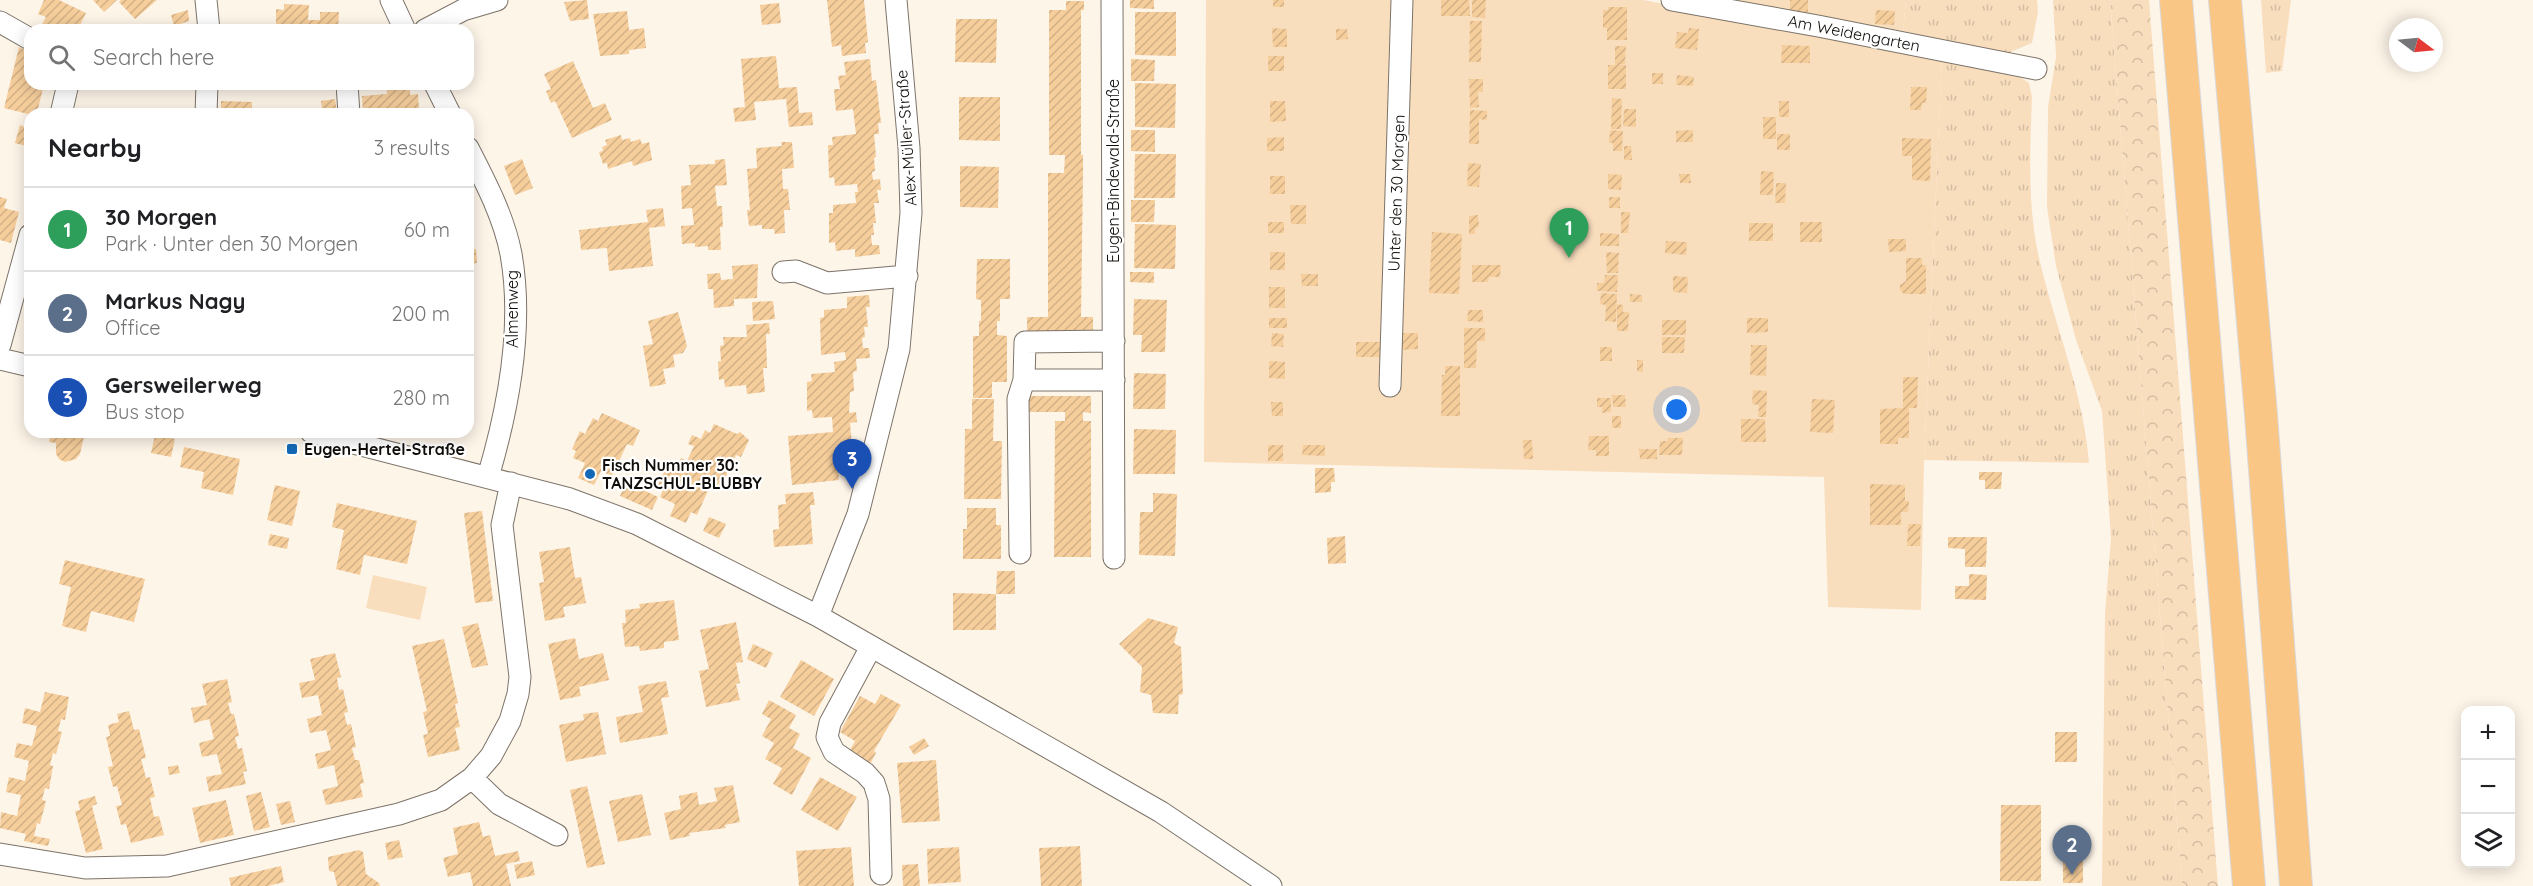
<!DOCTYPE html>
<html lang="en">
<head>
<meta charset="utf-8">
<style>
	:root { --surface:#fff; --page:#f2f2f2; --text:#202124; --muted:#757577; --line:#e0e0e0; --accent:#1469b7 }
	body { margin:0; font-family:Quicksand,sans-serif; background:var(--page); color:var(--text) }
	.controls { position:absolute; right:18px; bottom:18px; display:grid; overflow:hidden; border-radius:12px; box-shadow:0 3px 15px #0003 }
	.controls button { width:54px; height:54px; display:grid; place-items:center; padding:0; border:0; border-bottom:2px solid var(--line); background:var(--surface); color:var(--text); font:30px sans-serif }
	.compass { position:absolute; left:2389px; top:18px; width:54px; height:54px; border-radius:50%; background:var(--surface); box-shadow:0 3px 15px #0003; rotate:106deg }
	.you { position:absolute; left:1677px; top:410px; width:21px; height:21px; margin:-15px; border:4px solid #fff; border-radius:50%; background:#1a73e8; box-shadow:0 0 0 9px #1a73e833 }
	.badge { display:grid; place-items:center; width:39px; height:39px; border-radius:50%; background:var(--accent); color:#fff; font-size:20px; font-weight:700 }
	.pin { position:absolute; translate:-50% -50px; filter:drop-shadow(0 2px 3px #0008) }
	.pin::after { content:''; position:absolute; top:32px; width:21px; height:18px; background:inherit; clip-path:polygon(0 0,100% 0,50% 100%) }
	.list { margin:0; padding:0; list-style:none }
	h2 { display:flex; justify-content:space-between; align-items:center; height:78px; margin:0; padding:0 24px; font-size:26px }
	h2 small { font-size:20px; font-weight:400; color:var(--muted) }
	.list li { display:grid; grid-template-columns:39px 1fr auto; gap:18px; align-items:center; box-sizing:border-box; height:84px; padding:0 24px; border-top:2px solid var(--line) }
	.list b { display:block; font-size:22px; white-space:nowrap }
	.list p { margin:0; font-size:20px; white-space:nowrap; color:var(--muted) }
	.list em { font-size:20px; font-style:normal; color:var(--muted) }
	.icon { flex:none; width:33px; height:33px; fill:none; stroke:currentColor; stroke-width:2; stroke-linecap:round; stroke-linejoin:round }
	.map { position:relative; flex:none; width:2533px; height:886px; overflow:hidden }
	.search { position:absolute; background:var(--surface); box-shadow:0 3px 15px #0003; left:24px; top:24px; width:450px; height:66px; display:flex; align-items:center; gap:15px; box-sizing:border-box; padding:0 21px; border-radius:18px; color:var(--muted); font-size:22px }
	.panel { position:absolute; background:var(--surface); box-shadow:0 3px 15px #0003; left:24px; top:108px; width:450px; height:330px; border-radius:18px }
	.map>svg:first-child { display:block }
	.grass { fill:url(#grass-tufts) }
	.forest { fill:url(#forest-crowns) }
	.green { fill:#f9debe }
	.building { fill:url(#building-hatch) }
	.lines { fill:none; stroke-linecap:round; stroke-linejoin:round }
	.minor-casing { stroke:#7c7369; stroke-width:23 }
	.highway-casing { stroke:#d9d8d8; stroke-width:34 }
	.minor { stroke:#fff; stroke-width:21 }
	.highway { stroke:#fac685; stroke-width:32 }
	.poi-dot { fill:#1469b7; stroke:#fff; stroke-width:2 }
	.labels { text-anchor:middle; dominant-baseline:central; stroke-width:4.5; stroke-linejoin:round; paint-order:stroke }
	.street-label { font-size:16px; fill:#0f0c09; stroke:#fff }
	.poi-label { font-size:16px; font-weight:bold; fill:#0f0c09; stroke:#fff; text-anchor:start }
</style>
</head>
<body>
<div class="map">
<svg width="2533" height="886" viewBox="0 0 2533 886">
	<defs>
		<pattern id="grass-tufts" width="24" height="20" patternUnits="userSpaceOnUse" patternTransform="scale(1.5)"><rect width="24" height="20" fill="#f9debe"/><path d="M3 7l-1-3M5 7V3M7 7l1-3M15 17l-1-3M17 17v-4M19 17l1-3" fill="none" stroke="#d4bda2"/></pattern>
		<pattern id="forest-crowns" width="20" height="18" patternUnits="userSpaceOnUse" patternTransform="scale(1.5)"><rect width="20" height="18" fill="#f9debe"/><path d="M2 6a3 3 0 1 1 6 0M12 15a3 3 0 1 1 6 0" fill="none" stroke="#d4bda2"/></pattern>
		<pattern id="building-hatch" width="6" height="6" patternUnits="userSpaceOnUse" patternTransform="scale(1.5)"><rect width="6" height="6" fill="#f6ce9c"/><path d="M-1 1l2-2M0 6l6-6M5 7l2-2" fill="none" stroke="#d2b085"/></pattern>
	</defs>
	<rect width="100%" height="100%" fill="#fef5e9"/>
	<path class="grass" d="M1906 0H2037L2038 12 2032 43 2001 56 1903 31Z
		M2053 0H2110L2182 886H2102L2105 613 2111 538 2102 411 2076 340 2056 266 2047 207 2048 107 2056 57Z
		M2261 0H2291L2282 71 2266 73Z
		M1942 57 2014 73 2029 83 2032 97C2030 153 2027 208 2040 262 2056 329 2084 395 2089 463L1924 460Z"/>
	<path class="forest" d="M2110 0H2149L2218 886H2182Z"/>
	<path class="green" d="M1206 0H1643L1942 57 1924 460 1921 610 1828 607 1824 477 1204 462Z
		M1713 0H1906L1903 31Z
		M373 575 427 587 420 620 366 608Z"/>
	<path class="building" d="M44 0H59L86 13 79 27 77 26 74 30H39L46 17 38 14Z
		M93 0H117L104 12Z
		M121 0H157L135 19 119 2Z
		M587 0 589 19 570 21 564 2Z
		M827 0H864L868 42 865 43 866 53 842 56 841 45 832 47Z
		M1130 0H1154V9L1130 8Z
		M1273 0H1284V7H1273Z
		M1441 0H1469L1470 16H1441Z
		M1472 0H1486L1485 18 1472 17Z
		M1790 0H1808V12H1790Z
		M1066 1H1084V10H1081V155H1083V173L1081 317H1093V334H1027V317H1048V173H1064L1065 155H1049V10H1066Z
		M779 3 781 23 762 25 760 5Z
		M284 4 309 5 308 20H320V12H339L338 30H252V25H276V9L284 10Z
		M1608 7H1627V40H1607V28H1603V10H1608Z
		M188 10 189 21 174 26 171 15Z
		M1876 10 1895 11 1894 25 1875 24Z
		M627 11 629 30 644 28 646 48 629 50V54L600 56 593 14Z
		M1135 12H1176V56L1135 55Z
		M956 19H997L996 63 955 62Z
		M1470 21H1482L1481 62H1469Z
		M1272 28 1287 29V47H1273Z
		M1689 28 1699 29 1697 50 1675 48 1677 32 1688 33Z
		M1336 29H1347L1348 39 1336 40Z
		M1782 45 1810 46V63H1781Z
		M1615 46H1626L1625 64 1618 65H1626V89H1608V65H1615Z
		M19 47 30 52V84H44L38 109 42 110 41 114H30V147L15 143 20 125 25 127 28 114 4 108Z
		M776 56 779 88 797 87 799 113 812 112 813 125 789 127 786 99 754 102 756 120 735 122 733 108 745 107 741 59Z
		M1268 56H1284V71H1268Z
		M870 59 872 81 876 80 881 123H878L879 134H874L876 157 874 158 875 171 872 172 873 180 880 179 881 190H877L879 203H874L876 223H873L874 235H871L872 245H879L880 254 855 257V249L836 251 835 242 829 243V213H833V205L856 203 855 192H858L857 184 835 186 834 177 829 178 828 145H833L832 137 856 134 853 109 836 111 834 89H840L838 76 846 75 844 62Z
		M1131 59 1155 60 1154 81H1131Z
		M573 61 593 108 605 103 612 120 572 138 555 101 551 103 546 91 551 89 544 74Z
		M1652 73H1663V84H1652Z
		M1677 75 1694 77 1693 86 1676 85Z
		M1469 79H1483V92H1478L1479 107 1470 108Z
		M1135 83 1176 84 1175 128 1135 127Z
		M1911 87H1927L1926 103H1922L1921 110H1910Z
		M410 88V95L418 94 419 109H424L425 114H394V111L385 112V114H363L362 96 387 94V90Z
		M959 97H1000V141L959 140Z
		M1612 98 1622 99 1621 129H1611Z
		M335 99 337 114H297L296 112 322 109 321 101Z
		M221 101 252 102V114H221Z
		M1270 101H1285L1286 121 1270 122Z
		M1779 101H1789V117H1779Z
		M1624 109H1636V127L1623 126Z
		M1470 110 1487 111V120L1479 119V144H1469Z
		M1763 117H1776V139H1763Z
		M1131 130H1155V152L1131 151Z
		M1610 130 1623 131 1622 151H1613V143H1609Z
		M1693 130V142H1676V131Z
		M1777 134H1790V150H1777Z
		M621 135 622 140 630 138 631 142 640 139 642 144 649 142 652 160 633 166 632 161 608 169 607 163 603 164 599 152 603 151 602 147 607 145 605 140Z
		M1284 137V151H1267V138Z
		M1902 138 1931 139 1930 181 1912 180V156H1902Z
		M781 142H792L794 168 782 169 783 189H788L790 210H784L785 233 775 234 774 229H762V225L749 226 747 210H750L747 169 757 168 756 148 782 146Z
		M1624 146H1631L1632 160H1624Z
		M1135 154H1176L1175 198H1134Z
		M522 159 533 188 515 195 504 166Z
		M725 159 727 185 715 186 717 206H722L723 227H720L721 250H708V246L695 247V243L682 244 681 226 694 225 692 208 682 209 681 186 691 185 689 165 715 164V160Z
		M1468 163 1481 164 1479 187 1467 186Z
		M960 166 999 167 998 208 960 207Z
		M1761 171 1774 172 1773 195H1760Z
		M1608 174 1622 175 1621 190 1608 189Z
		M1679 174H1690L1691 183H1680Z
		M1270 176H1285V194H1270Z
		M1776 183H1786L1785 203H1775Z
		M0 197 7 199 4 208 19 212 11 243 0 240Z
		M1609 197H1620V208H1609Z
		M1131 200H1155L1154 222H1131Z
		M1290 205H1306V224H1291Z
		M663 208 665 226 649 228 653 266 609 271 607 248 581 250 579 230 648 222 646 210Z
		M1621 212H1630L1628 233H1621Z
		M1478 215 1479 227 1475 228V234H1469V216Z
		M1268 222H1284V233H1268Z
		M1800 222H1822V242H1800Z
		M1749 223H1773V241H1749Z
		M1135 224 1176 225 1175 269 1134 268Z
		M468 229 471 249H476L477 263 468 264Z
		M1432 232 1462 234 1459 294 1429 293Z
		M1600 233 1619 234V246H1600Z
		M1888 239H1906V251L1889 252Z
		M1666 241 1687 242 1686 255 1665 253Z
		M1270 252H1285V270H1270Z
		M1606 252 1619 253 1618 273H1607Z
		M1906 258H1922V265H1926V294H1904L1900 290V285L1906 281Z
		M977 259H1010V299H1000V321H997V335L1007 336V382H992V398H973V336H979V321H981V300L976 299Z
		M758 264 757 298 734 299V306L714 308 713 289H708L707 274 720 273 721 280 733 279 732 266Z
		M1472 265H1501L1500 277H1489L1488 282H1472Z
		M1130 272H1154V283L1130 282Z
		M1301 274H1318V286H1302Z
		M1605 275H1618L1617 292 1597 291V283H1604Z
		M1673 276 1688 277 1687 293 1673 292Z
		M1269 287H1285V308H1269Z
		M1601 293 1617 294 1616 322 1605 321 1606 305 1600 304Z
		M1630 294 1642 295V302H1630Z
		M869 295 870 307H866L868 327H864L865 337 862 338 863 348H869L870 358 856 359 857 371 853 372 854 391 850 392 849 413 856 412 857 422 850 423 852 445 836 446 839 480 792 485 788 436 833 432 832 417 813 418 812 410 807 411V382L812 381 811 374 835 372 834 362 846 360 845 352 821 355 820 318 824 317V310L847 308V297Z
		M1134 299 1167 300 1165 352H1141L1142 335H1133Z
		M773 301 775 319 753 321 752 302Z
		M468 303H474L472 346H468Z
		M1617 304 1623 305V312H1629L1628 331H1617Z
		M1468 310H1483V322L1467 321Z
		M678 312 687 346 683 353 673 355 675 367 663 369 666 384 650 387 643 346 653 344 648 321Z
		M1269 318H1287V328H1269Z
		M1747 318H1768V332L1747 333Z
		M1662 320H1686V335H1662Z
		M769 323 770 334H766L767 368H763L765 392 747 394 746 385 725 387 724 379 719 380 718 362 721 361 720 346 724 345 723 337H747L746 325Z
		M1464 328H1485V341H1477L1476 368H1464Z
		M1272 333 1284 334 1283 347 1271 346Z
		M1398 333H1418V349L1399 350Z
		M1662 337H1685L1684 353H1662Z
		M1356 342H1381V357H1356Z
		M1751 345H1767L1766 376 1750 375Z
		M1600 347H1612V361H1600Z
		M1637 360H1643V372L1637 371Z
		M1269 361 1285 362V379L1269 378Z
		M1445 366H1460V416H1441L1442 375H1445Z
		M1134 373 1166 374 1165 409H1133Z
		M468 376 473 377 469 397H468Z
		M1903 377H1918L1917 408H1909V438H1898V444H1880V409L1903 408Z
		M1753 390 1767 391 1766 417H1758L1759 405 1752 404Z
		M1612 395H1625L1626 407H1613Z
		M1025 396H1091V413L1083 412V421H1091V557H1054L1055 421H1065V412H1025Z
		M1597 398H1611V412L1602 413V407H1597Z
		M972 399H994L993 441H1002L1001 499H964L965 429H972Z
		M1812 399 1835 400 1833 433 1810 432Z
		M1271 402H1283V416H1272Z
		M602 413 640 430 633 446 627 444 612 476 601 471 594 485 578 478 585 463 573 458 576 451 572 449 580 431 585 434 593 418 598 421Z
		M1612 416H1621V428H1612Z
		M1741 419H1765L1766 442H1741Z
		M714 424 737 434 740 432 749 440 741 457 736 455 721 487 712 482 697 515 691 512 686 523 670 516 675 504 660 497 663 490 657 487 665 470 670 472 674 465 677 466 681 458 687 461 694 446 688 444 692 435 701 439 705 430 710 433Z
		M1134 429 1176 430 1175 474H1133Z
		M51 432H85L80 454 76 459 65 462 59 459 56 454V443L49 442Z
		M155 435 175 439 171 457 151 453Z
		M1589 436H1609V456H1596V450H1588Z
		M1668 438H1683L1682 455H1659L1660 441H1668Z
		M1523 440H1532L1533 459H1524Z
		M1268 445H1283V461H1268Z
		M1303 445H1325V456L1302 455Z
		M184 447 240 459 233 495 201 488 204 472 180 467Z
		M1639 449H1657V459H1640Z
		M1315 468H1334L1335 482H1331V492L1315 493Z
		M1979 472H2002L2001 489H1985V480H1979Z
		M626 482 658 497 652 510 620 496Z
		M1870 484 1905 485V501H1909L1908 512H1901V525H1870Z
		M275 485 300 491 292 526 267 520Z
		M813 492 815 505H810L813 544 774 547 773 530 779 529 778 505 786 504 785 494Z
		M1153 493 1177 494 1175 556 1139 555 1140 512H1153Z
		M337 503 417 521 407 564 364 555 360 575 336 569 344 530 332 527Z
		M967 508H996V525H1001V559H963V529H967Z
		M482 511 493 601 475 603 464 513Z
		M709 517 726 524 719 538 703 531Z
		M1908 524H1921L1920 546H1907Z
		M270 534 289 538 287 549 268 545Z
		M1345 536 1346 563 1328 564 1327 538Z
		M1948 537H1987L1986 567H1965V549L1948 548Z
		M570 547 575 578 581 577 586 603 563 607 565 617 545 621 539 583 544 582 539 552Z
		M65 560 145 579 134 622 91 611 86 632 62 626 71 587 59 584Z
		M997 571H1015V594H996Z
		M1969 574 1987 575 1986 600 1955 599V586H1969Z
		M953 593 996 594V630H953Z
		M674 600 679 640 664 642V648L640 651 639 646 625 647 622 623H626L625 610 640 608 639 604Z
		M1148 618 1178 627 1174 643 1181 647 1183 694 1179 695 1178 714 1153 713 1151 695 1140 692 1142 667 1119 644Z
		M736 622 743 662 736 663 740 683 736 684 740 700 706 707 699 671 709 669 700 630Z
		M478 623 488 665 472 668 462 627Z
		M575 638 579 659 603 653 609 680 579 687 581 696 560 700 548 644Z
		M444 639 458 703 455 704 460 727 455 728 460 750 428 757 423 735 428 734 423 712 427 711 412 646Z
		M753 644 773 653 766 668 747 659Z
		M335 653 341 677 337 678 339 690 343 689 348 712 344 713 347 725 351 724 356 747 352 748 355 760H359L364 783 360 784 363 797 326 805 322 790 338 786 334 765 318 769 315 754 331 750 326 730 310 733 307 719 322 715 318 695 302 698 299 683 315 680 310 659Z
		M801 660 834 679 814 716 780 697Z
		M227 679 232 702 228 703 231 714H234L239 736 235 737 238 749 242 748 247 771 243 772 246 784 209 792 206 777 222 774 217 754 202 757 199 743 214 739 209 719 194 723 191 708 207 705 202 684Z
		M666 681 669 697 661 698 668 734 620 743 616 717 643 712 638 686Z
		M45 692 69 697 65 720 61 719 58 731 62 732 56 754 53 753 50 765 53 766 49 789 45 788 42 800 46 801 40 824 37 823 34 836 50 839 48 846 24 841 26 834 0 828 1 812 17 816 21 795 6 792 9 777 25 781 29 761 14 757 17 743 32 746 37 726 22 723 25 708 40 712Z
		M881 694 901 705 874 751 876 753 870 764 849 752 855 741 840 732 860 696 875 704Z
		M769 700 796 715 789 728 800 734 793 748 811 758 792 795 773 784 782 768 765 759 774 743 762 736 771 719 762 714Z
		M129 711 134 730 139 729 146 758 141 759 146 778 150 777 155 797 150 798 154 817 159 816 164 835 131 843 126 824 121 825 116 806 122 805 117 786 113 787 108 767 113 766 106 737 110 736 108 725 119 722 117 714Z
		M598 712 606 754 566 762 559 725 584 720 583 714Z
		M2055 732H2077V762H2055Z
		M924 738 929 746 914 755 909 747Z
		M936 760 940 821 902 823 897 763Z
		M178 765 180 773 169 775 168 767Z
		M820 777 857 797 838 831 801 810Z
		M733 785 740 822 725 825 726 828 689 833 690 836 670 840 664 813 681 809 679 796 697 792 699 805 717 801 714 788Z
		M587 786 605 864 587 868 570 790Z
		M261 792 270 827 254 831 246 796Z
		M642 794 651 835 618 842 609 801Z
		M95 796 97 804 92 806 103 849 86 853 75 811 80 810 78 801Z
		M226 800 234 835 200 843 192 808Z
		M290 801 295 822 281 825 276 804Z
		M2001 805H2041V881H2000Z
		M479 822 483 837 490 835 495 856 518 851 520 861 506 864 511 886H473L470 872 448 877 443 858 458 854 453 828Z
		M2063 838H2083V883H2063Z
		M399 840 403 857 388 860 385 843Z
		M1080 846 1082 886H1041L1039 848Z
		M851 847 854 886H799L796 851Z
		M959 847 961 882 928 884 927 849Z
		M359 850 363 852 366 874 379 883 380 886H337L334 872 329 871 328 857Z
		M532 861 535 875 517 879 514 865Z
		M918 864 920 886H903L902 865Z
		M281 866 284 882 268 886H231L229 878Z"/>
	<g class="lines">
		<g class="minor-casing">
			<path id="minor" d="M206 0 209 30
				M391 0 405 30
				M1112 0 1114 558
				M1672 0 1818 26 2036 69
				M0 22 30 39
				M425 30 463 10 497 0
				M347 84 349 114
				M435 84 450 114
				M61 114 68 84
				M206 114 207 84
				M468 148C485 181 504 217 511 254 524 327 509 406 488 477
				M783 272 796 271 827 283 907 276
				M0 345 30 235
				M0 359 30 366
				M1024 380 1025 342 1114 341
				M1390 386 1402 0
				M311 432 570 499 637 524 818 616 1161 812 1271 886
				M1020 553 1018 399 1024 380H1114
				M818 616 858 514 899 349 911 213 909 148 896 0
				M871 647 830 723 827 737 834 752 865 773 874 783 879 799 881 874
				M472 778 499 804 557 835
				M0 854 85 868 167 866 399 814 441 800 472 778 491 756 510 721 518 694 520 677 502 525 511 483"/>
		</g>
		<g class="highway-casing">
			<path id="highway" d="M2176 0 2249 886
				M2225 0 2261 415 2296 886"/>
		</g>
		<use href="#minor" class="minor"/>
		<use href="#highway" class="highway"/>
	</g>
	<g class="poi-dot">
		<rect x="286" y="443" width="12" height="12" rx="3"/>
		<circle cx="590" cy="474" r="6"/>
	</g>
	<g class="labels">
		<g class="street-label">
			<text transform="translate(1854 33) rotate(11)">Am Weidengarten</text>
			<text transform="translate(906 138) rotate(-94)">Alex-Müller-Straße</text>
			<text transform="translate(1113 171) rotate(-90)">Eugen-Bindewald-Straße</text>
			<text transform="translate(1396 193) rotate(-88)">Unter den 30 Morgen</text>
			<text transform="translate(512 309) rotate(-90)">Almenweg</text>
		</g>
		<g class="poi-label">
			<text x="304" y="449">Eugen-Hertel-Straße</text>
			<text x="602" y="465">Fisch Nummer 30:<tspan x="602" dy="18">TANZSCHUL-BLUBBY</tspan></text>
		</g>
	</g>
</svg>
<div class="controls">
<button>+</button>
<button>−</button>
<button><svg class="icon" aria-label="layers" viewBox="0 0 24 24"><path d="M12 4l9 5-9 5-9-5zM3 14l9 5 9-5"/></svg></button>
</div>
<svg class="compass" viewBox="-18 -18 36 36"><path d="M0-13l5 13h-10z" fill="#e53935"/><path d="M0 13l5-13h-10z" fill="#757577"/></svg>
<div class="you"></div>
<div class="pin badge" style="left:1569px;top:258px;background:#2e9e5b">1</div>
<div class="pin badge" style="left:2072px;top:875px;background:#5c6f8a">2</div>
<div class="pin badge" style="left:852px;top:489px;background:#1a4fb4">3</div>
<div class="search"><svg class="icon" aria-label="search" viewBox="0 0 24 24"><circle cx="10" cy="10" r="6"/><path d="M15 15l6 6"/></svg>Search here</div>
<section class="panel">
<h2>Nearby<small>3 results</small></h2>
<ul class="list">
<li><span class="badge" style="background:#2e9e5b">1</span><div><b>30 Morgen</b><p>Park · Unter den 30 Morgen</p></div><em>60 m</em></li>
<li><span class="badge" style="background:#5c6f8a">2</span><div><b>Markus Nagy</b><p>Office</p></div><em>200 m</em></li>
<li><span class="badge" style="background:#1a4fb4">3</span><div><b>Gersweilerweg</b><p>Bus stop</p></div><em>280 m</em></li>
</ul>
</section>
</div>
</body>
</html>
